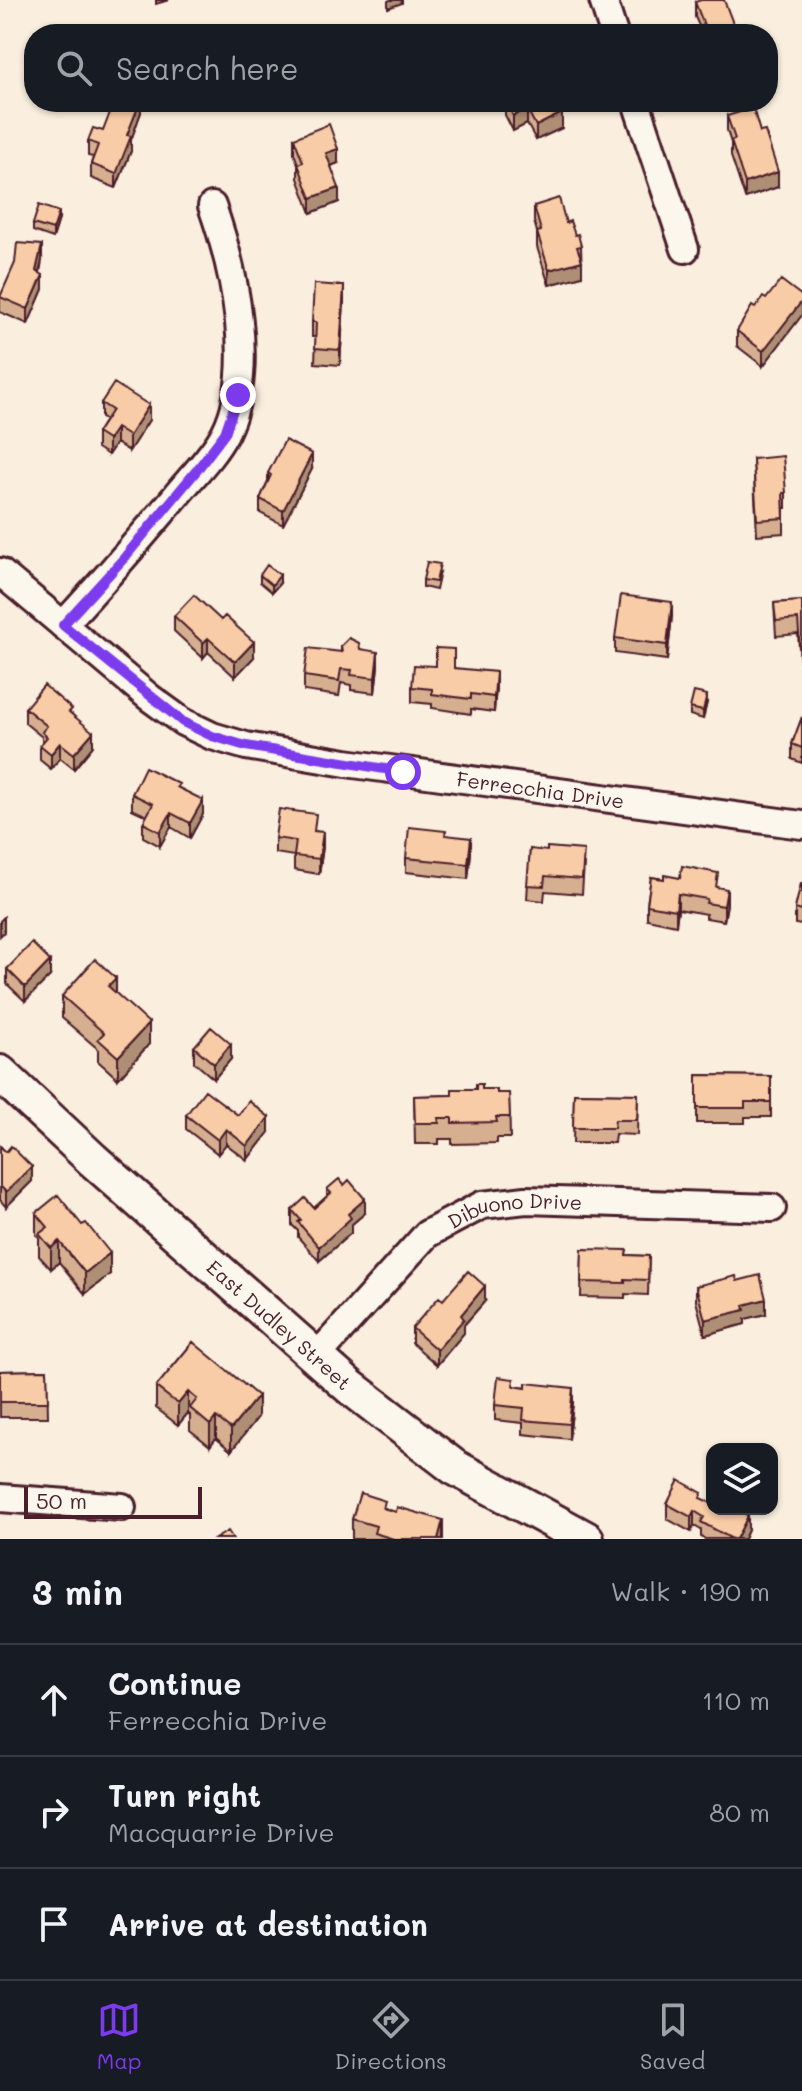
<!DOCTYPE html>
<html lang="en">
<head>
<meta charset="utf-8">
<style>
	:root { --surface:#171b24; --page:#242831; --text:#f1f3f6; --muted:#9ea1a6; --line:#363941; --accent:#7c3aed }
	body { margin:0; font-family:Mali,sans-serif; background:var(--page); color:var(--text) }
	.controls { position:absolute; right:24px; bottom:24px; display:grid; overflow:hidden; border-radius:16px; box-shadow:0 2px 6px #0004 }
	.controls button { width:72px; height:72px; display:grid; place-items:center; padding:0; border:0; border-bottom:2px solid var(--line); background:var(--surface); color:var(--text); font:40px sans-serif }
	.scale { position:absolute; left:24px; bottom:20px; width:178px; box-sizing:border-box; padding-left:8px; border:4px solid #4a1f2b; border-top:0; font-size:22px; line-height:28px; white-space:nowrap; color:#4a1f2b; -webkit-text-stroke:6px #fbf7ec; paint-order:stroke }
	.stop { position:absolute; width:24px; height:24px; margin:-18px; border:6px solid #7c3aed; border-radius:50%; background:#fff }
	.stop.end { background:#7c3aed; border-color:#fff; box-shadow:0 2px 8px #0008 }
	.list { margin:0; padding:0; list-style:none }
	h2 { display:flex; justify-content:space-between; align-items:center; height:104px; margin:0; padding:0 32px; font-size:34px }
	h2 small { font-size:26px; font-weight:400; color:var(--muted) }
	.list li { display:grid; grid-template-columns:52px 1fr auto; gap:24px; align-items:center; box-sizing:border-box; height:112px; padding:0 32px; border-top:2px solid var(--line) }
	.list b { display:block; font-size:30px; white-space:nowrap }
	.list p { margin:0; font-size:26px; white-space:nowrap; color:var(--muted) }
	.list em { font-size:26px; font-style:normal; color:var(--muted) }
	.icon { flex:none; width:44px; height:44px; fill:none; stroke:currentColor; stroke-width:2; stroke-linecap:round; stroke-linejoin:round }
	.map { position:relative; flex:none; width:802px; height:1539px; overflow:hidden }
	.search { position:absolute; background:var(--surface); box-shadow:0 2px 6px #0004; left:24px; right:24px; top:24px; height:88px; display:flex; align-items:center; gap:20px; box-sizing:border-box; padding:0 28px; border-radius:32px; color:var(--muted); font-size:30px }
	.sheet { height:440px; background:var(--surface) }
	nav { display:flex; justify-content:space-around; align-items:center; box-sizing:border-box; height:112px; border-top:2px solid var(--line); background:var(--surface); font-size:22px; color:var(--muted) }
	nav a { display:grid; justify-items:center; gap:4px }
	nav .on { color:var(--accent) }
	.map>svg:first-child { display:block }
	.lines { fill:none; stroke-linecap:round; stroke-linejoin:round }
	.minor-casing { stroke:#4a1f2b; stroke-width:32 }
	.tertiary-casing { stroke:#4a1f2b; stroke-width:40 }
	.minor { stroke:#fbf7ec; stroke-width:26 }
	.tertiary { stroke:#fbf7ec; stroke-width:34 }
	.wall { fill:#d5af8f; stroke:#4a1f2b; stroke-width:2 }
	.shaded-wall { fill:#ae8f74; stroke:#4a1f2b; stroke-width:2 }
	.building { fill:#f8cca6; stroke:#4a1f2b; stroke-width:2 }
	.route { stroke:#7c3aed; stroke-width:10 }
	.labels { text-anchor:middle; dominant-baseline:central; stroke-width:8; stroke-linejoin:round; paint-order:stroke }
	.street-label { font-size:20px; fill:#4a1f2b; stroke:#fbf7ec }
</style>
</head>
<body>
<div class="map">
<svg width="802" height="1539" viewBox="0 0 802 1539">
	<rect width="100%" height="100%" fill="#faeede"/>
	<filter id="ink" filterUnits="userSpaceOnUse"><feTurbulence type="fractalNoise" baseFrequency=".0125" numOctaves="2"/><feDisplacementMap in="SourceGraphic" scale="16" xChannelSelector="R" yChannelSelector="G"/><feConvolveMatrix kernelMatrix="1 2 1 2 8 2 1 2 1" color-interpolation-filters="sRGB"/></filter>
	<g filter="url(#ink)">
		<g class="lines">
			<g class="minor-casing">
				<g id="minor">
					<path d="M603 0 614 34"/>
					<path d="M636 102 685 249"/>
					<path id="s1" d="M0 572 150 698 183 722 212 736 246 746 346 763 802 825"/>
					<path d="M63 625C102 583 139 540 176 496 192 476 213 456 225 433 257 370 234 269 212 206"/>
					<path id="s2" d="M317 1356 427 1234 482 1205 526 1200 772 1208"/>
					<path d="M0 1498 122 1507"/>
				</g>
			</g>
			<g class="tertiary-casing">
				<g id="tertiary">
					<path id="s3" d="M0 1073 93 1160 349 1386 454 1467 586 1539"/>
				</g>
			</g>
			<use href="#minor" class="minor"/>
			<use href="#tertiary" class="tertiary"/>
		</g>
		<path class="wall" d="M695 2 737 34H700V28L695 17Z
			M141 102V112L131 140V151L116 188 91 178V164L93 157 88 156V141L103 131Z
			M505 102H556L562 128 536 140 527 124 513 131 505 115Z
			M727 116 778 187 745 198 731 156V143L727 130Z
			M294 138 338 163 331 166 339 202 311 213 298 178V164L294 153Z
			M534 206 566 223 581 246 582 276 549 285 537 247V232L534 221Z
			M59 219 53 238 33 231V224Z
			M42 260 40 273 43 289 28 324 0 312V296Z
			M802 296V315L763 366 737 346V331L755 308 766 299Z
			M344 301 340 365 315 363 316 337H312V322Z
			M101 403 149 420 129 451 116 443 108 455 97 448V433L105 420 101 418Z
			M753 459 786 493V508H784V533L757 535Z
			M312 469 283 525 260 513V499L268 481V473Z
			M440 572 436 590 423 587V580Z
			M260 575 280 583 272 592 260 582Z
			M802 601V677H801L798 634 776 636 774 603Z
			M174 616 254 657 235 677 208 652 203 658 174 631Z
			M672 616 667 660 615 653V638Z
			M341 646 360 649 378 666 375 693 351 690V685L341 683 339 696 304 691V676L341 652Z
			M454 668 496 687 494 712 471 709V714L432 708V704L412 702V687Z
			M707 702 703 719 690 715V708Z
			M25 708 72 714 93 746 74 769 60 758 51 769 40 760V745L42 742V737L25 723Z
			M802 717V763L792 759V744Z
			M179 788 203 814 190 838 171 827 160 846 143 837V823L147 816 132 809V794Z
			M316 831 323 847 319 874 294 870V856L275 853V838Z
			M445 835 471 853 468 879 406 872V858Z
			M530 849 584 864 582 894 545 891 544 901 527 899Z
			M651 877 718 888 727 904 724 921 706 918V914L678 909 676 925 647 919V905Z
			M802 883V925L795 924V909Z
			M7 969 50 976 25 1001 7 984Z
			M116 993 149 1044 118 1079 98 1061V1049L62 1018V996Z
			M194 1047 231 1059 214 1079 194 1062Z
			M697 1075 771 1076V1117H745V1123H697Z
			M482 1089 497 1093H509L510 1138H497V1143L452 1144V1139H439V1144H415L414 1096 452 1095Z
			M574 1093 638 1094 637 1135 615 1134 614 1143H573Z
			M186 1115H238L269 1132 247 1160 226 1144 218 1154 186 1129Z
			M0 1146 32 1181 6 1207 0 1200Z
			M327 1189 365 1213 351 1225V1233L319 1261 298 1237V1231L292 1225V1210L314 1208 327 1196Z
			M36 1213 110 1274 85 1294 59 1262 51 1269 39 1256V1237L36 1235Z
			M582 1249 626 1255 649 1256 648 1295 625 1294V1298L581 1297Z
			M737 1281 766 1314 745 1319V1324L705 1335 696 1301V1286Z
			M443 1300 485 1301 464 1325V1333L437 1365 412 1343V1328Z
			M193 1342 258 1417 231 1451 216 1438 210 1446 190 1430V1415L188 1413 178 1425 156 1408V1387Z
			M47 1370 48 1417H0V1371Z
			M514 1386 526 1388 573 1403 569 1439 523 1434V1423L495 1420V1405Z
			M702 1499 748 1530 744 1539H705L701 1537V1530L694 1526 691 1532 667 1519V1504Z
			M385 1508 443 1539H352V1519Z"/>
		<path class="shaded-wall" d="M156 0H169L156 4Z
			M390 0H402V3L388 8V1Z
			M140 102H141V112L131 140V151L116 188V174L127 135Z
			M527 109V124L513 131V116Z
			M562 113V128L536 140V126Z
			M338 149V163L326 168V153Z
			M778 172V187L745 198V183Z
			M339 188V202L311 213V198Z
			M59 212V219L53 238V230Z
			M42 245V260L36 286V271Z
			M582 261V276L549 285V270Z
			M43 275V289L28 324V309Z
			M344 286V301L340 365V350Z
			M802 301V315L763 366V351Z
			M149 405V420L129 451V436Z
			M116 428V443L108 455V440Z
			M312 454V469L283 525V511Z
			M280 575V583L272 592V585Z
			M672 602V616L667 660V645Z
			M208 638V652L203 658V643Z
			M254 642V657L235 677V662Z
			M378 652V666L375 693V678Z
			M496 672V687L494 712V697Z
			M707 695V702L703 719V711Z
			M93 732V746L74 769V754Z
			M60 743V758L51 769V754Z
			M203 800V814L190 838V823Z
			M171 813V827L160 846V832Z
			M323 832V847L319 874V859Z
			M471 838V853L468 879V864Z
			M727 889V904L724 921V906Z
			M678 894V909L676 925V910Z
			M4 917V932L0 936V921Z
			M50 961V976L25 1001V987Z
			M116 978V999L108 986Z
			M149 1023V1044L118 1079V1057Z
			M231 1044V1059L214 1079V1064Z
			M269 1117V1132L247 1160V1146Z
			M226 1129V1144L218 1154V1140Z
			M32 1167V1181L6 1207V1192Z
			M365 1199V1213L351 1225V1233L319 1261V1247L348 1214Z
			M59 1241V1262L51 1269V1248Z
			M110 1253V1274L85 1294V1273Z
			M485 1286V1301L464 1325V1333L437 1365V1350L461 1315Z
			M766 1299V1314L745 1319V1324L705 1335V1320L744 1305Z
			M573 1388V1403L569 1439V1424Z
			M188 1392V1413L178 1425V1404Z
			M258 1396V1417L231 1451V1429Z
			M216 1417V1438L210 1446V1425Z
			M694 1511V1526L691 1532V1517Z
			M748 1516V1530L744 1539H736Z
			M443 1520V1539H438Z"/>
		<path class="building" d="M701 0H724L737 34H702L700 27 704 25 695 2Z
			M114 102H140L127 135 131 136 116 174 91 164 98 145 88 141 93 128 103 131Z
			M506 102H556L562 113 536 126 527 109 513 116Z
			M753 108 760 132 765 131 778 172 745 183 731 141 735 139 727 116Z
			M329 124 338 149 326 153 339 188 311 198 298 164 303 162 294 138Z
			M559 198 566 223 570 221 575 235 578 234 581 246 577 247 582 261 549 270 537 232 541 231 534 206Z
			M39 205 59 212 53 230 33 224Z
			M17 243 42 245 36 271 43 275 28 309 0 297 15 263Z
			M781 280 802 296V301L763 351 737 331 752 306 755 308 763 297 766 299Z
			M314 284 344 286 340 350 315 348 316 322H312Z
			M114 383 149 405 129 436 116 428 108 440 97 433 112 410 101 403Z
			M285 440 312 454 283 511 260 499 271 475 268 473Z
			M783 456 786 493H783L784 518 757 520 753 459Z
			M427 562 440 564 436 582 423 580Z
			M267 565 280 575 272 585 260 575Z
			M194 595 221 620 225 616 254 642 235 662 208 638 203 643 174 616Z
			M621 595 672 602 667 645 615 638Z
			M802 601V662H801L798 619 776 621 774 603Z
			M349 638 359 643 360 649 378 652 375 678 351 675 352 670 341 669 339 681 304 676 308 648 342 652 341 646Z
			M436 648 454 649V668L496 672 494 697 471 694V699L432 694V689L412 687 414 665 436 666Z
			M44 685 72 709 69 712 93 732 74 754 60 743 51 754 40 745 47 737 42 732 47 726 25 708Z
			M694 692 707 695 703 711 690 708Z
			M802 717V748L792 744Z
			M145 767 179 784 177 787 203 800 190 823 171 813 160 832 143 823 153 804 132 794Z
			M279 809 316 814 314 831 323 832 319 859 294 856 296 841 275 838Z
			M409 827 446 831 445 835 471 838 468 864 406 858Z
			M547 847 584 850 582 879 545 876 544 886 527 885 530 849 547 851Z
			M682 866 718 873 716 887 727 889 724 906 706 903 707 899 678 894 676 910 647 905 651 877 664 879V875L680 878Z
			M801 883H802V911L795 909Z
			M32 943 50 961 25 987 7 969Z
			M95 959 116 978 108 986 149 1023 118 1057 98 1039 104 1033 62 996Z
			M211 1027 231 1044 214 1064 194 1047Z
			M697 1075 771 1076V1102H745V1108H697Z
			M476 1084H482V1089H497V1093H509L510 1117H496L497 1122 452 1123V1118H438L439 1123H415L414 1096 452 1095V1089H476Z
			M205 1090 238 1115 249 1101 269 1117 247 1146 226 1129 218 1140 186 1115Z
			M574 1093 638 1094 637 1120H615L614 1128H573Z
			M0 1146 6 1152 11 1146 32 1167 6 1192 0 1186Z
			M339 1179 344 1185 349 1180 365 1199 348 1214 351 1218 319 1247 298 1222 301 1220 292 1210 305 1198 314 1208 331 1193 327 1189Z
			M58 1195 82 1225 86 1223 110 1253 85 1273 59 1241 51 1248 39 1234 48 1227 36 1213Z
			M582 1249 627 1250 626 1255 649 1256 648 1280 625 1279V1283L581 1282Z
			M468 1271 485 1286 461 1315 464 1319 437 1350 412 1328 439 1297 443 1300Z
			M760 1275 766 1299 744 1305 745 1310 705 1320 696 1286 736 1276 737 1281Z
			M193 1342 258 1396 231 1429 216 1417 210 1425 190 1408 197 1399 188 1392 178 1404 156 1387Z
			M47 1370 48 1402H0V1371Z
			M498 1377 514 1379 513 1386 526 1388V1383L573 1388 569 1424 523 1420 524 1408 495 1405Z
			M679 1480 702 1493 700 1498 711 1503 712 1501V1509H736L748 1516 736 1539H732L701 1522 704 1517 694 1511 691 1517 667 1504Z
			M360 1493 385 1501 383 1508 396 1512 397 1507 443 1520 438 1539H394L374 1533 376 1526 352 1519Z
			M228 1531 233 1539H215Z"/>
	</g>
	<g class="lines" filter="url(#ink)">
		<path class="route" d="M238 395 225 433 197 470 125 557 63 625 183 722 212 736 246 746 403 772"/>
	</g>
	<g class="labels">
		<g class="street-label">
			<text stroke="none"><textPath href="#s1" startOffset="602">Ferrecchia Drive</textPath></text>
			<text stroke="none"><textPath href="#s2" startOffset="258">Dibuono Drive</textPath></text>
			<text stroke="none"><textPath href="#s3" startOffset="376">East Dudley Street</textPath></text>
		</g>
	</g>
</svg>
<div class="controls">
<button><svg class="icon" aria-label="layers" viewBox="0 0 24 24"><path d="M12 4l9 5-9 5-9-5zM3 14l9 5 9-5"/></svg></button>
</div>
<div class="scale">50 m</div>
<div class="stop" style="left:403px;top:772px"></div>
<div class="stop end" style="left:238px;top:395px"></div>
<div class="search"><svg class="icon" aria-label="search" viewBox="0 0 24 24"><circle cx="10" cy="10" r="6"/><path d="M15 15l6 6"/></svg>Search here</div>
</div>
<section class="sheet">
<h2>3 min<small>Walk · 190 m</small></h2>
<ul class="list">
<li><svg class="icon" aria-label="ahead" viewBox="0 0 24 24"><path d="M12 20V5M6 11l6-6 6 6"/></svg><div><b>Continue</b><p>Ferrecchia Drive</p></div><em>110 m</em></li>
<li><svg class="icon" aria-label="right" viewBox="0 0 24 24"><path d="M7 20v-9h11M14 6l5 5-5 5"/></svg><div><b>Turn right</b><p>Macquarrie Drive</p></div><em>80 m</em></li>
<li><svg class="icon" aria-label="arrive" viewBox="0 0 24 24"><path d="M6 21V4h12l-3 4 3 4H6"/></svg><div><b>Arrive at destination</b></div></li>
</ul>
</section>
<nav>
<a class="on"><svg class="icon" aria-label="map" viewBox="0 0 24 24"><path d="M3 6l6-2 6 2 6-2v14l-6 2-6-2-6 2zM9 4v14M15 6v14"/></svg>Map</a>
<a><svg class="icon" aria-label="directions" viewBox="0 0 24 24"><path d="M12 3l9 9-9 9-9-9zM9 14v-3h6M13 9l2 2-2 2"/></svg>Directions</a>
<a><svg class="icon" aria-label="saved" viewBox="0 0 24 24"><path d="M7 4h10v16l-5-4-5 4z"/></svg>Saved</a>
</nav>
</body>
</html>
